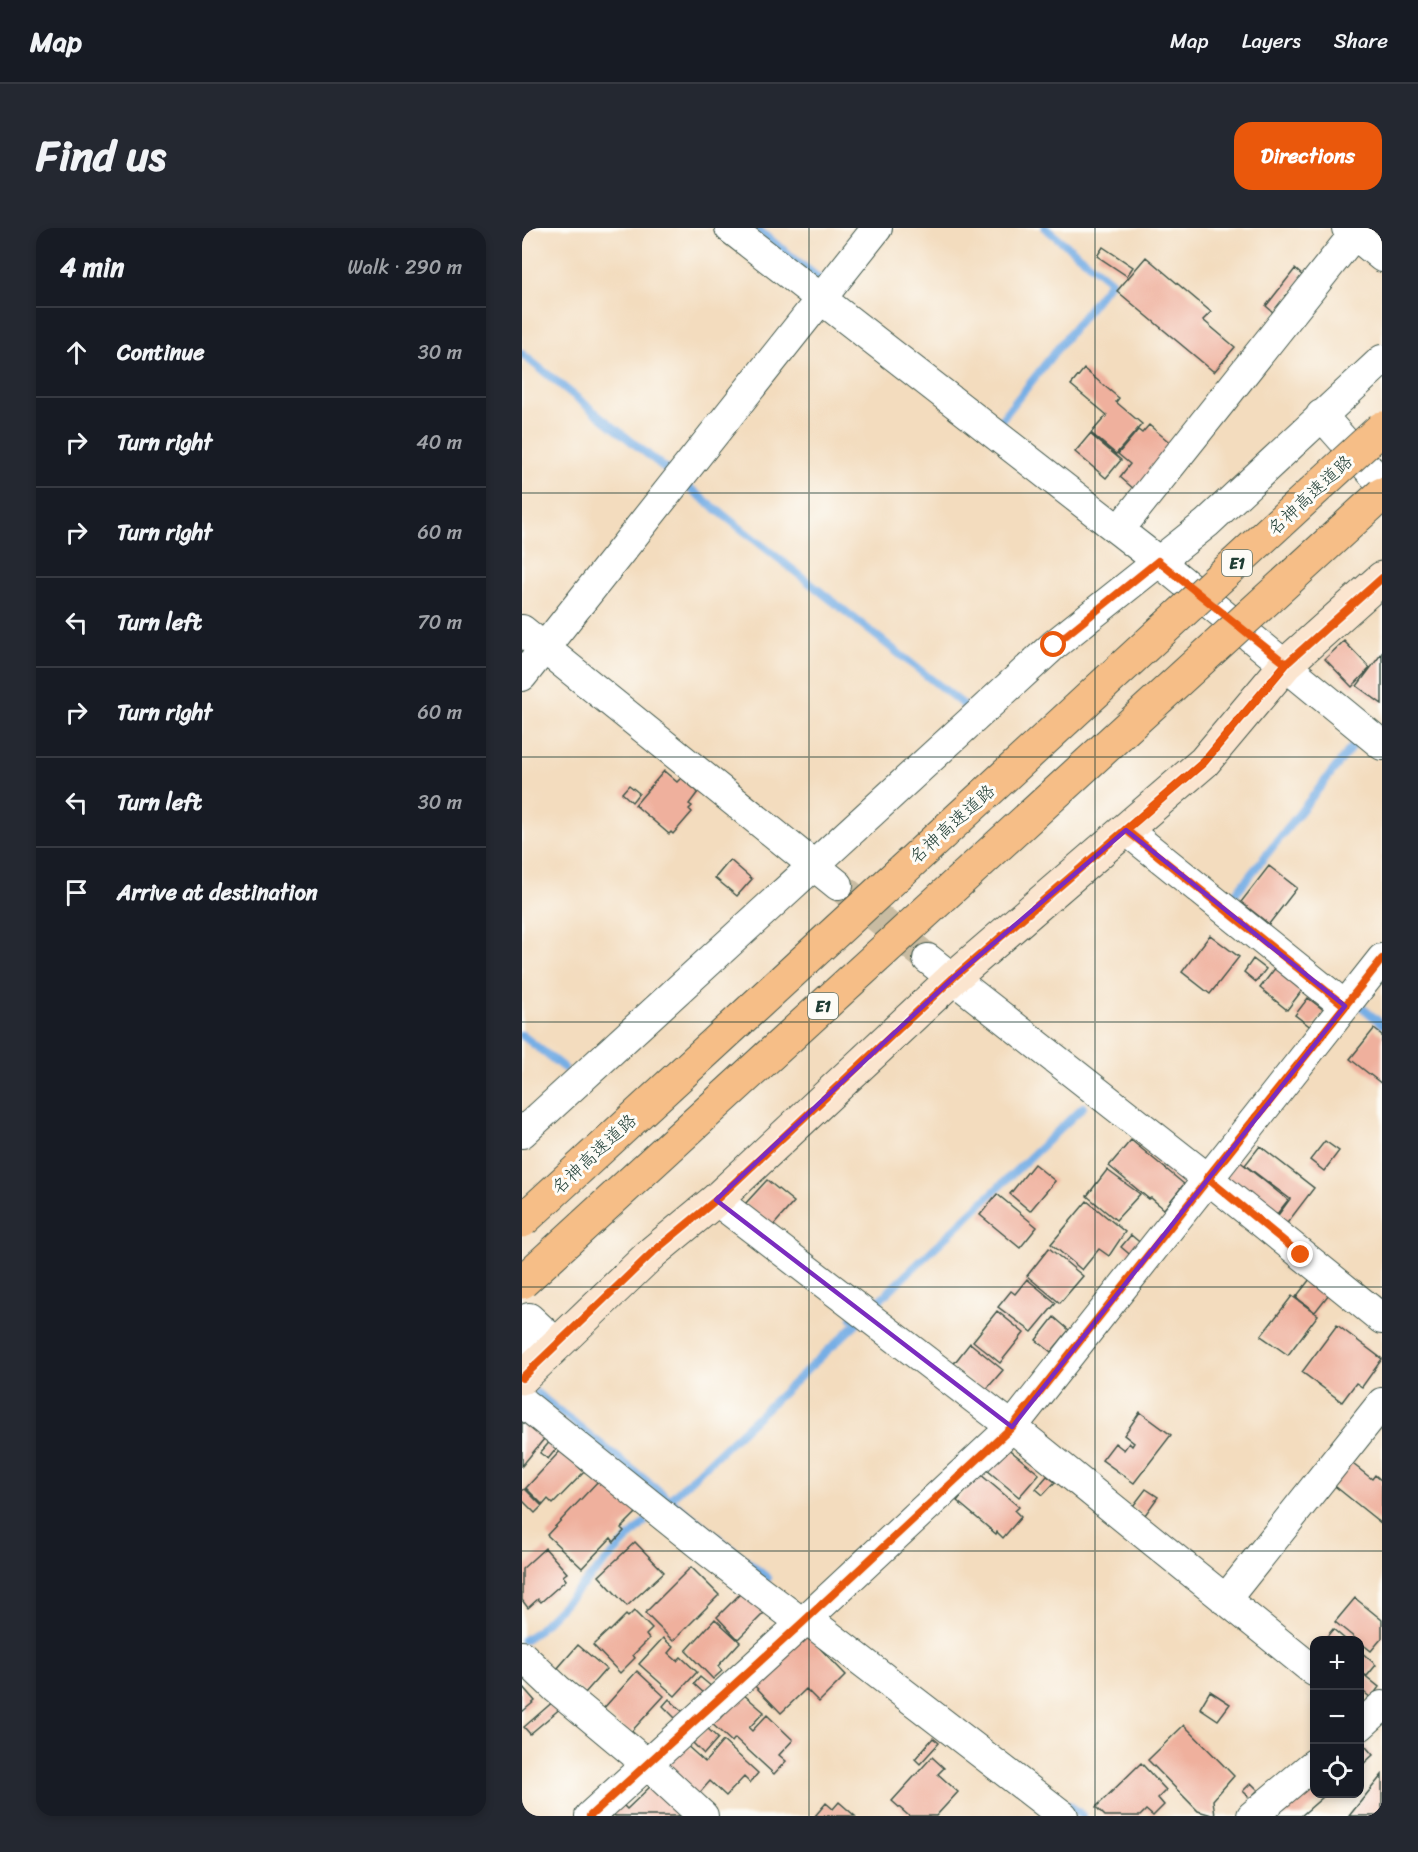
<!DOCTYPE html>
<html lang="en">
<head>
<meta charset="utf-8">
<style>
	:root { --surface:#171b24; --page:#242831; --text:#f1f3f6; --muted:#9ea1a6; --line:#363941; --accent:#ea580c }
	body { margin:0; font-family:Sriracha,"Klee One",sans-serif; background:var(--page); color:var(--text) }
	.controls { position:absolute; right:18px; bottom:18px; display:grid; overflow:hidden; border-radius:12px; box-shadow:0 3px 9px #0003 }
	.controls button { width:54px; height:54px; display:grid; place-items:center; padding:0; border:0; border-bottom:2px solid var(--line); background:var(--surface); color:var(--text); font:30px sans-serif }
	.stop { position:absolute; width:18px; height:18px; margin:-14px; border:4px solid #ea580c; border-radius:50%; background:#fff }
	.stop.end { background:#ea580c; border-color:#fff; box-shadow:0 2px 6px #0008 }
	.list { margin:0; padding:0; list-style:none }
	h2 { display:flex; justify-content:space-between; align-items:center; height:78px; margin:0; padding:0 24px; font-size:26px }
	h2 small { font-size:20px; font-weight:400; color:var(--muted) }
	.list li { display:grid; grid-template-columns:39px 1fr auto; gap:18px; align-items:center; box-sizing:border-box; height:90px; padding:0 24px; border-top:2px solid var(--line) }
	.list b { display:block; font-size:22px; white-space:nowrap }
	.list em { font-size:20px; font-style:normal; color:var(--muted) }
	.icon { flex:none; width:33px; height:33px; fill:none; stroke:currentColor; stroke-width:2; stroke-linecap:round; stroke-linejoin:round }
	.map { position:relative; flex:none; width:860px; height:1588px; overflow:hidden; border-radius:18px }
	header { display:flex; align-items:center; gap:36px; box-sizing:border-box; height:84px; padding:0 30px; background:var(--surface); border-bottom:2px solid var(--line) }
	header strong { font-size:28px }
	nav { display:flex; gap:33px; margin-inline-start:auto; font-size:21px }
	.intro { display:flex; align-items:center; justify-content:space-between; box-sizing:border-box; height:144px; padding:0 36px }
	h1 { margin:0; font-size:42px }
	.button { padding:15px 27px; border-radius:18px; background:var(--accent); color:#fff; font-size:21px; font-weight:700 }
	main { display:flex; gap:36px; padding:0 36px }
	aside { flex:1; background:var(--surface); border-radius:18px; box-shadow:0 3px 9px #0003 }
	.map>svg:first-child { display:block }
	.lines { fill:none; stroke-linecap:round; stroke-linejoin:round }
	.stream { stroke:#76aee5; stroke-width:8 }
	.building { fill:#efb09d }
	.street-tunnel { stroke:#c9bca2; stroke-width:30; stroke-dasharray:30 15; stroke-linecap:butt }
	.street-casing { stroke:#3f5549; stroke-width:32 }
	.secondary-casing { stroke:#3f5549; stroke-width:35 }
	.street { stroke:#fff; stroke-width:30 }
	.secondary { stroke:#fbe5cf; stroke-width:33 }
	.highway-bridge-casing { stroke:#3f5549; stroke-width:35; stroke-linecap:butt }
	.highway-bridge { stroke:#f6be87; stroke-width:33 }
	.cycleway-casing { stroke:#fdfcf7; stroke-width:11 }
	.cycleway { stroke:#e8590c; stroke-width:8 }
	.route { stroke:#ea580c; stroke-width:8 }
	.marked { fill:none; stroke:#7b2cbf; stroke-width:4.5; stroke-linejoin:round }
	.grid { fill:none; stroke:#1f3d34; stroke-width:1.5; stroke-opacity:0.55 }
	.labels { text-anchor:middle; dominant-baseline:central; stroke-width:6; stroke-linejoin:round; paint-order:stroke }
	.shield { fill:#fdfcf7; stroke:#62766e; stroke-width:1.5 }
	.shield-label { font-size:16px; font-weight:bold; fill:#1f3d34 }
	.street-label { font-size:18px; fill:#1f3d34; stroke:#fdfcf7 }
</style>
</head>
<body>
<header>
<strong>Map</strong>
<nav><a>Map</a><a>Layers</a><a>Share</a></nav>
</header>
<div class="intro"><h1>Find us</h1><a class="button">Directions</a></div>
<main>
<aside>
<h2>4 min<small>Walk · 290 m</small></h2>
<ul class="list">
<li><svg class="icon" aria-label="ahead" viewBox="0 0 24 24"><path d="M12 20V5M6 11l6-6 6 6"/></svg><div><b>Continue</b></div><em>30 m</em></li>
<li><svg class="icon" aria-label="right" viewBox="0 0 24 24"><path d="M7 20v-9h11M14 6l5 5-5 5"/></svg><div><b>Turn right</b></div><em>40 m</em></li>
<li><svg class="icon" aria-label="right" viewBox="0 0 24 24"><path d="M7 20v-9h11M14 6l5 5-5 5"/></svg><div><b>Turn right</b></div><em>60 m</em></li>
<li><svg class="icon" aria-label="left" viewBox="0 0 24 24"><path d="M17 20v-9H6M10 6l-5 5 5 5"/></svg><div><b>Turn left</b></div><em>70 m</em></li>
<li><svg class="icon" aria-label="right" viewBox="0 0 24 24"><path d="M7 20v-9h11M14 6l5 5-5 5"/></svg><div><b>Turn right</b></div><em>60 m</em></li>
<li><svg class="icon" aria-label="left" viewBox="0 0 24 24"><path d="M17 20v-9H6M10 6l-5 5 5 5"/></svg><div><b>Turn left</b></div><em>30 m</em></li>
<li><svg class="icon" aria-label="arrive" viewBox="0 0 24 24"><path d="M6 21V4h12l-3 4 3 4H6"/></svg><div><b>Arrive at destination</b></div></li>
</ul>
</aside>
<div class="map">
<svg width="860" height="1588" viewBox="0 0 860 1588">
	<rect width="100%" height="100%" fill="#fdfcf7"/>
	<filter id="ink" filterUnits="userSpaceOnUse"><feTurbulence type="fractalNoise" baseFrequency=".0167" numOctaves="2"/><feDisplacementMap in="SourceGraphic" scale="12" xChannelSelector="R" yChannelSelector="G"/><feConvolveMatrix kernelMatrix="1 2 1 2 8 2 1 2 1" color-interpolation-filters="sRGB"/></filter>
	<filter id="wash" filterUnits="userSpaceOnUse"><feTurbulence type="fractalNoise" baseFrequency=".008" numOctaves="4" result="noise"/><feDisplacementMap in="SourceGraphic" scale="24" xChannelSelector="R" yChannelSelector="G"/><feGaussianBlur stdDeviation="1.35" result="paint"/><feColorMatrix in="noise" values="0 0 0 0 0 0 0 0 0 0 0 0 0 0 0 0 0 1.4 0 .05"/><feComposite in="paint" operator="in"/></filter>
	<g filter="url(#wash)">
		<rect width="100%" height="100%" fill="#f3dcbe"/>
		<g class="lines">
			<path class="stream" d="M234 0 299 52
				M0 126 149 245
				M479 192 589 53 523 0
				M165 258 443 478
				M706 675 833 515
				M836 776 860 796
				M0 807 42 840
				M349 1080 561 879
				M15 1165 246 1350
				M147 1272 336 1094 330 1090
				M2 1412 14 1404 122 1295
				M547 1577 561 1588"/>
		</g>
		<g id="blocks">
			<path class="building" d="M581 19 611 39 605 48 575 28Z
				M624 29 689 84 681 92 713 119 692 144 595 63Z
				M773 41 781 48 752 85 744 78Z
				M562 141 597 170 594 174 620 196 594 226 569 205 585 187 549 157Z
				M627 197 651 217 613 262 598 249 608 236 596 226 616 202 620 205Z
				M568 206 599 232 584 250 553 224Z
				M822 413 848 440 830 459 803 431Z
				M860 425V476L835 458Z
				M142 543 155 554 159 550 176 564 167 576 170 578 167 581 170 584 151 606 149 604 147 606 113 577Z
				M107 557 117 565 110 574 100 565Z
				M208 632 230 651 215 668 193 650Z
				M747 638 775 660 747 696 719 674Z
				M688 707 717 729 688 766 660 744Z
				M731 731 744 741 734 754 722 744Z
				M754 739 781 761 765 782 738 760Z
				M786 770 803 783 790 800 773 787Z
				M852 801 860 807V856L828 831Z
				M609 912 662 956 642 981 629 970 627 971 587 938Z
				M803 913 817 923 802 943 788 932Z
				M738 918 792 960 763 998 754 990 768 971 723 937Z
				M716 932 766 972 751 991 700 952Z
				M512 936 533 953 508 983 488 966Z
				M585 942 618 966 594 992 565 968Z
				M245 952 272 974 250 999 223 976Z
				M475 966 515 999 498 1020 458 987Z
				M565 973 603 1004 587 1028 577 1021 560 1042 529 1016Z
				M609 1007 622 1018 612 1030 599 1019Z
				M527 1020 561 1048 538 1075 505 1048Z
				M505 1051 534 1075 510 1104 476 1079 489 1063 493 1066Z
				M788 1051 807 1066 793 1084 774 1069Z
				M770 1068 796 1087 766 1127 739 1108Z
				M475 1083 502 1105 478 1135 451 1113Z
				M532 1089 547 1102 529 1124 514 1112Z
				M815 1097 860 1131 840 1159 834 1155 820 1174 780 1144Z
				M448 1115 481 1142 462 1164 430 1138Z
				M0 1184 26 1206 0 1238Z
				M618 1184 649 1207 612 1255 580 1232 593 1215 602 1222 607 1215 610 1218 612 1215 602 1207Z
				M31 1210 38 1216 26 1231 18 1225Z
				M484 1219 517 1246 497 1269 465 1242Z
				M39 1222 62 1244 31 1276 26 1271 21 1277 4 1260Z
				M827 1233 850 1251 853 1247 860 1253V1296L809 1255Z
				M458 1246 497 1279 493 1283 499 1289 481 1310 475 1304 474 1306 435 1273Z
				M525 1248 533 1254 521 1267 514 1261Z
				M79 1250 115 1284 99 1300 102 1303 92 1314 89 1310 60 1340 25 1307Z
				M3 1261 20 1278 13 1285 0 1272V1263Z
				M624 1261 636 1269 623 1287 611 1278Z
				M113 1314 142 1344 105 1378 77 1348Z
				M23 1320 45 1345 41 1348 44 1352 19 1374 16 1371 6 1380 0 1372V1341Z
				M169 1339 197 1367 151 1413 123 1385Z
				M221 1363 242 1385 216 1411 195 1389Z
				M833 1370 860 1392V1410L849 1423 813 1394Z
				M112 1383 130 1401 124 1407 127 1411 111 1427 113 1430 98 1445 71 1417 87 1402 88 1403 104 1387 106 1389Z
				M193 1391 218 1414 196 1438 200 1443 191 1451 164 1423Z
				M811 1401 824 1412H802Z
				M282 1404 324 1447 297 1474 284 1461 259 1485 230 1455Z
				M141 1410 151 1419 146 1425 155 1433 159 1429 175 1444 153 1468 117 1436Z
				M56 1417 84 1441 63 1465 35 1441Z
				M838 1423 854 1437 845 1448 841 1446 857 1459 849 1470 838 1461Z
				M115 1443 142 1468 108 1505 81 1481Z
				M178 1449 190 1459 183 1466 172 1456Z
				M0 1458 13 1473 0 1484Z
				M688 1463 708 1476 696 1492 678 1480Z
				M221 1466 242 1484 227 1500 230 1503 245 1487 271 1512 257 1527 264 1533 252 1546 213 1510 210 1514 189 1495 196 1487 200 1489Z
				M147 1471 162 1485 155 1492 141 1478Z
				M33 1472 40 1479 8 1506 2 1499Z
				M662 1497 712 1548 691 1572 693 1588 676 1583 626 1532Z
				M185 1500 196 1510 182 1526 171 1515Z
				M411 1510 417 1515 398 1536 393 1531Z
				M838 1512 851 1527 838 1539Z
				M201 1513 236 1545 228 1555 222 1549 204 1568 188 1553 175 1568 142 1538 162 1515 183 1534Z
				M410 1529 422 1540 416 1546 436 1564 414 1588H387L370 1573Z
				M619 1535 644 1562 636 1570 642 1577 631 1588 624 1582 618 1588H583L574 1579Z
				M860 1547V1588H827Z
				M729 1555 736 1562 728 1570 721 1563Z
				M789 1555 792 1559V1566H798L801 1569 779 1588H750Z
				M131 1556 162 1588H93L89 1584 99 1575 105 1581Z
				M317 1574 333 1588H293L304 1575 311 1581Z"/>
		</g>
	</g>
	<g filter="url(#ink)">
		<use href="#blocks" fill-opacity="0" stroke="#3f5549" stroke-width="1.5"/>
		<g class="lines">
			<path class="street-tunnel" d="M316 657 406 731"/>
			<g class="street-casing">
				<path id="street" d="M208 0 636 333 860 517
					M825 0 860 29
					M799 187 860 256
					M597 302 837 0
					M0 402 316 657
					M0 448 355 0
					M604 602 823 778
					M406 731 685 950 860 1091
					M0 905 532 417 685 295 860 132
					M194 972 490 1199 792 1443
					M7 1090 35 1116
					M0 1117 17 1133
					M0 1174 187 1324 280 1395 289 1394 541 1588
					M703 1372 860 1175
					M0 1428 35 1461 125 1536 181 1588
					M838 1498 860 1478
					M68 1588 280 1395 490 1199 860 731
					M730 1588 792 1536"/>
			</g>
			<g class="secondary-casing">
				<path id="secondary" d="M0 1150 131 1024 194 972 431 750 682 534 764 436 860 350"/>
			</g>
			<use href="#street" class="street"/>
			<use href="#secondary" class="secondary"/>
			<g class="highway-bridge-casing">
				<path id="highway-bridge" d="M0 993 860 200
					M0 1054 860 266"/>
			</g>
			<use href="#highway-bridge" class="highway-bridge"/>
			<g class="cycleway-casing">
				<path id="cycleway" d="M0 1150 131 1024 194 972 431 750 682 534 764 436 860 350
					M68 1588 280 1395 490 1199 860 731"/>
			</g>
			<use href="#cycleway" class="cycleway"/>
		</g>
	</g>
	<g class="lines" filter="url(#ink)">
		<path class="route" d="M532 417 636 333 764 436 682 534 604 602 823 778 685 950 779 1027"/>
	</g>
	<path class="marked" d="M604 602 823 778 490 1199 194 972 431 750Z"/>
	<path class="grid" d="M287 0V1588M573 0V1588M0 265H860M0 529H860M0 794H860M0 1059H860M0 1323H860"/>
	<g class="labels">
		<g class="shield">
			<rect x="700" y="322" width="30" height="26" rx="4.5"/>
			<rect x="286" y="765" width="30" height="26" rx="4.5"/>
		</g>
		<g class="shield-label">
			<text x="715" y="335">E1</text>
			<text x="301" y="778">E1</text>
		</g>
		<g class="street-label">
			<text transform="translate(788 267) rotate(-43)">名神高速道路</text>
			<text transform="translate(430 596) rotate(-42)">名神高速道路</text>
			<text transform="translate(72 926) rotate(-43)">名神高速道路</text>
		</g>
	</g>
</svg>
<div class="controls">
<button>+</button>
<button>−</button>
<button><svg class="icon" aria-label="locate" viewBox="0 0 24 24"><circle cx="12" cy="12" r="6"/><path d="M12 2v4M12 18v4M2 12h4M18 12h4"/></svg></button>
</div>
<div class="stop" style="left:532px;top:417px"></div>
<div class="stop end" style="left:779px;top:1027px"></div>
</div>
</main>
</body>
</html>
